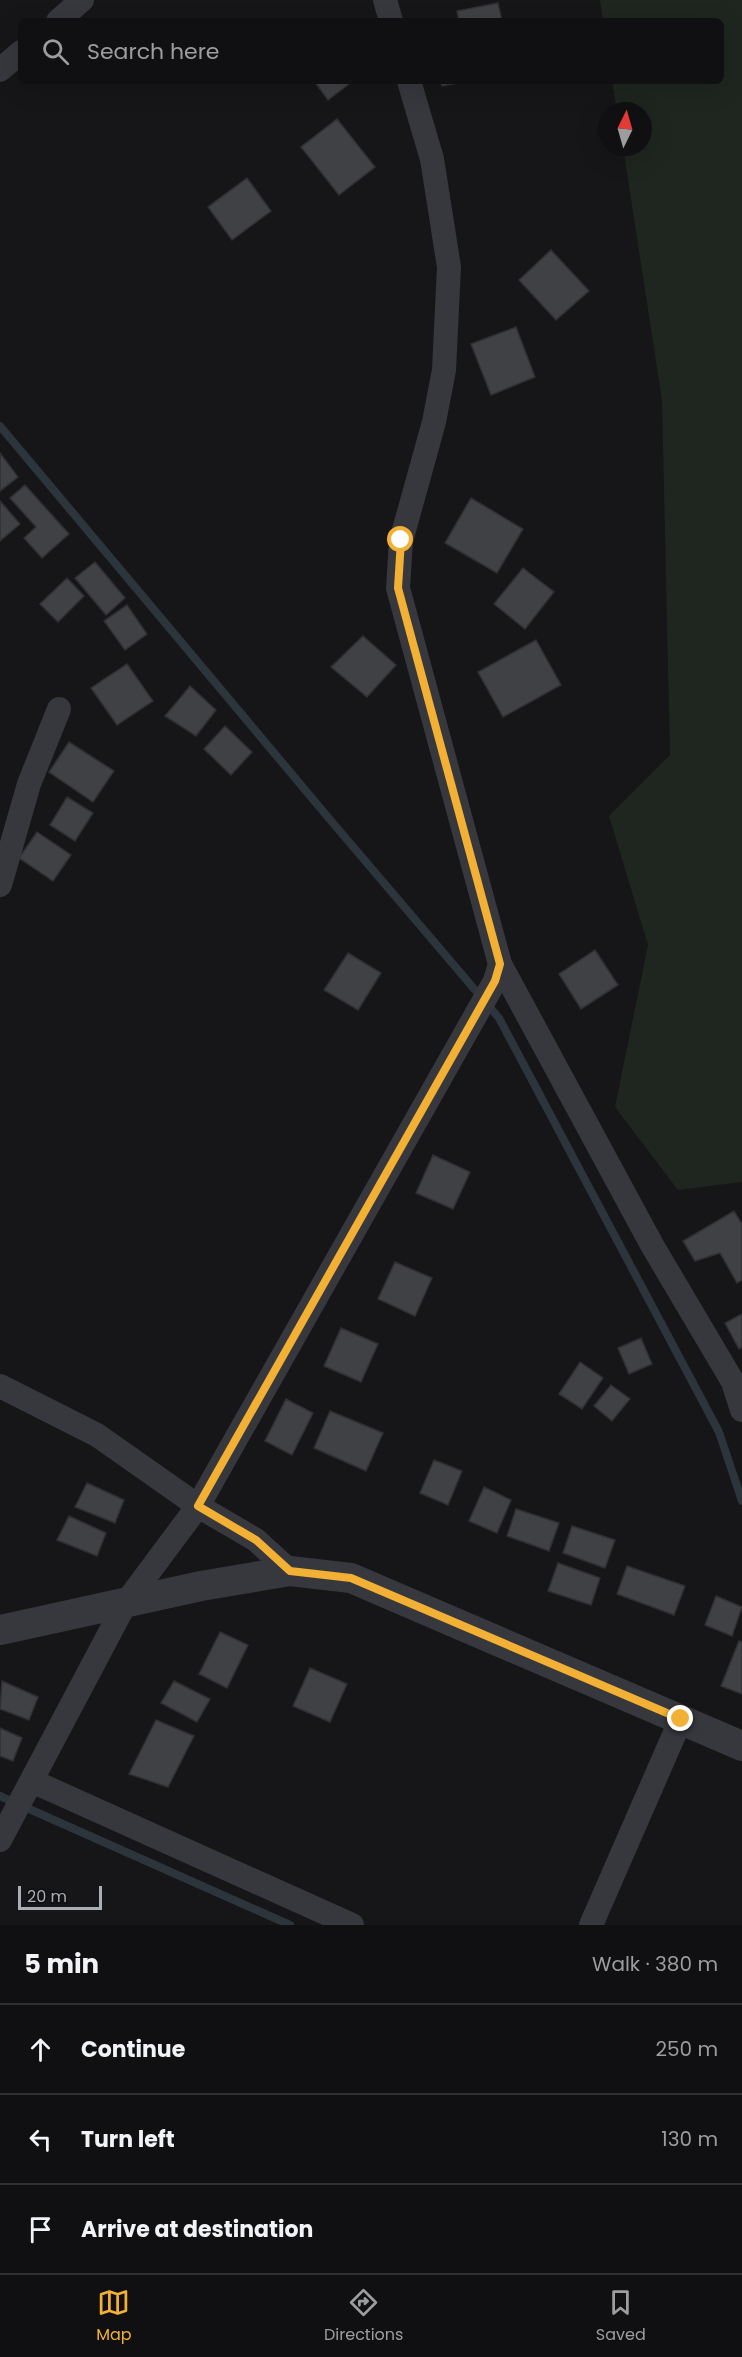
<!DOCTYPE html>
<html lang="en">
<head>
<meta charset="utf-8">
<style>
	:root { --surface:#101012; --page:#19191b; --text:#f1f3f6; --muted:#9c9d9f; --line:#303032; --accent:#f2b134 }
	body { margin:0; font-family:Poppins,sans-serif; background:var(--page); color:var(--text) }
	.compass { position:absolute; left:598px; top:102px; width:54px; height:54px; border-radius:50%; background:var(--surface); box-shadow:0 6px 24px #0002; rotate:5deg }
	.scale { position:absolute; left:18px; bottom:15px; width:84px; box-sizing:border-box; padding-left:6px; border:3px solid #a8adb8; border-top:0; font-size:16px; line-height:21px; white-space:nowrap; color:#a8adb8; -webkit-text-stroke:4px #111113; paint-order:stroke }
	.stop { position:absolute; width:18px; height:18px; margin:-14px; border:4px solid #f2b134; border-radius:50%; background:#fff }
	.stop.end { background:#f2b134; border-color:#fff; box-shadow:0 2px 6px #0008 }
	.list { margin:0; padding:0; list-style:none }
	h2 { display:flex; justify-content:space-between; align-items:center; height:78px; margin:0; padding:0 24px; font-size:26px }
	h2 small { font-size:20px; font-weight:400; color:var(--muted) }
	.list li { display:grid; grid-template-columns:39px 1fr auto; gap:18px; align-items:center; box-sizing:border-box; height:90px; padding:0 24px; border-top:2px solid var(--line) }
	.list b { display:block; font-size:22px; white-space:nowrap }
	.list em { font-size:20px; font-style:normal; color:var(--muted) }
	.icon { flex:none; width:33px; height:33px; fill:none; stroke:currentColor; stroke-width:2; stroke-linecap:round; stroke-linejoin:round }
	.map { position:relative; flex:none; width:742px; height:1925px; overflow:hidden }
	.search { position:absolute; background:var(--surface); box-shadow:0 6px 24px #0002; left:18px; right:18px; top:18px; height:66px; display:flex; align-items:center; gap:15px; box-sizing:border-box; padding:0 21px; border-radius:9px; color:var(--muted); font-size:22px }
	.sheet { height:348px; background:var(--surface) }
	nav { display:flex; justify-content:space-around; align-items:center; box-sizing:border-box; height:84px; border-top:2px solid var(--line); background:var(--surface); font-size:16px; color:var(--muted) }
	nav a { display:grid; justify-items:center; gap:3px }
	nav .on { color:var(--accent) }
	.map>svg:first-child { display:block }
	.green { fill:#1e261f }
	.lines { fill:none; stroke-linecap:round; stroke-linejoin:round }
	.stream { stroke:#2c353c; stroke-width:8 }
	.building { fill:#404145; stroke:#303034; stroke-width:1.5 }
	.minor { stroke:#37383d; stroke-width:24 }
	.tertiary { stroke:#37383d; stroke-width:30 }
	.route { stroke:#f2b134; stroke-width:8 }
</style>
</head>
<body>
<div class="map">
<svg width="742" height="1925" viewBox="0 0 742 1925">
	<rect width="100%" height="100%" fill="#161618"/>
	<path class="green" d="M600 0H742V1182L678 1190 615 1107 648 945 609 816 670 755 662 400 623 147H643V111H617L612 81H721V21H603Z"/>
	<g class="lines">
		<path class="stream" d="M0 426 332 822 499 1018 719 1432 742 1501
			M0 1796 290 1925"/>
	</g>
	<path class="building" d="M498 3 502 21H459L457 11Z
		M314 81H353L328 100Z
		M440 81H469L442 86Z
		M337 119 375 167 339 195 301 147Z
		M247 178 271 211 232 240 208 207Z
		M551 250 589 291 556 320 519 280Z
		M516 327 535 377 491 395 471 344Z
		M0 453 18 477 0 491Z
		M25 485 69 534 42 558 24 538 36 527 10 498Z
		M471 498 523 529 497 573 445 543Z
		M0 501 20 524 0 541Z
		M95 562 125 598 106 615 75 578Z
		M523 568 554 592 525 629 494 604Z
		M67 578 84 596 58 622 40 604Z
		M127 605 147 634 125 650 104 621Z
		M363 636 396 665 367 697 331 667Z
		M536 640 561 685 503 717 478 672Z
		M127 664 153 701 117 725 91 688Z
		M190 686 216 710 196 736 165 716Z
		M225 726 252 752 231 775 204 749Z
		M69 742 114 771 93 802 49 772Z
		M67 797 93 813 75 841 50 825Z
		M37 832 71 855 53 881 19 858Z
		M595 950 618 985 581 1009 559 974Z
		M348 953 381 973 358 1010 324 990Z
		M433 1155 470 1172 453 1209 416 1193Z
		M734 1211 742 1224V1280L737 1283 720 1253 695 1261 683 1241Z
		M395 1262 432 1278 415 1316 378 1299Z
		M742 1314V1347L739 1349 725 1323Z
		M341 1328 378 1344 361 1382 324 1366Z
		M641 1338 652 1364 629 1374 618 1348Z
		M580 1362 603 1378 582 1409 559 1394Z
		M611 1385 630 1399 612 1421 594 1406Z
		M286 1399 313 1413 292 1455 265 1441Z
		M330 1411 383 1433 366 1471 314 1448Z
		M434 1460 462 1471 448 1505 420 1493Z
		M87 1483 124 1500 115 1523 75 1507Z
		M484 1487 511 1500 497 1533 469 1521Z
		M516 1509 559 1523 549 1551 507 1536Z
		M69 1516 106 1533 97 1556 57 1540Z
		M572 1526 615 1540 605 1568 563 1553Z
		M558 1563 600 1578 591 1605 548 1591Z
		M627 1566 685 1586 674 1615 617 1594Z
		M716 1596 742 1607 732 1636 705 1625Z
		M220 1632 248 1645 227 1688 199 1674Z
		M739 1641 742 1642V1694L721 1686Z
		M310 1668 347 1684 330 1722 293 1706Z
		M2 1681 38 1697 29 1720 0 1709Z
		M174 1681 210 1699 197 1722 161 1703Z
		M156 1720 194 1736 168 1787 129 1774Z
		M0 1728 22 1738 13 1761 0 1756Z"/>
	<g class="lines">
		<path class="minor" d="M385 0 391 21
			M58 21 82 0
			M0 70 21 52
			M409 81 432 159 449 267 444 370 434 422 401 541 398 588 500 964 652 1245 733 1382 742 1410
			M0 885 29 784 59 709
			M0 1386 97 1435 198 1506 256 1540 290 1571
			M32 1781 352 1925
			M0 1840 125 1604 198 1506 495 981 500 964
			M591 1925 681 1719"/>
		<path class="tertiary" d="M0 1630 201 1586 290 1571 351 1578 742 1746"/>
	</g>
	<g class="lines">
		<path class="route" d="M401 540 398 588 500 964 495 981 198 1506 256 1540 290 1571 351 1578 681 1719"/>
	</g>
</svg>
<svg class="compass" viewBox="-18 -18 36 36"><path d="M0-13l5 13h-10z" fill="#e53935"/><path d="M0 13l5-13h-10z" fill="#9c9d9f"/></svg>
<div class="scale">20 m</div>
<div class="stop" style="left:401px;top:540px"></div>
<div class="stop end" style="left:681px;top:1719px"></div>
<div class="search"><svg class="icon" aria-label="search" viewBox="0 0 24 24"><circle cx="10" cy="10" r="6"/><path d="M15 15l6 6"/></svg>Search here</div>
</div>
<section class="sheet">
<h2>5 min<small>Walk · 380 m</small></h2>
<ul class="list">
<li><svg class="icon" aria-label="ahead" viewBox="0 0 24 24"><path d="M12 20V5M6 11l6-6 6 6"/></svg><div><b>Continue</b></div><em>250 m</em></li>
<li><svg class="icon" aria-label="left" viewBox="0 0 24 24"><path d="M17 20v-9H6M10 6l-5 5 5 5"/></svg><div><b>Turn left</b></div><em>130 m</em></li>
<li><svg class="icon" aria-label="arrive" viewBox="0 0 24 24"><path d="M6 21V4h12l-3 4 3 4H6"/></svg><div><b>Arrive at destination</b></div></li>
</ul>
</section>
<nav>
<a class="on"><svg class="icon" aria-label="map" viewBox="0 0 24 24"><path d="M3 6l6-2 6 2 6-2v14l-6 2-6-2-6 2zM9 4v14M15 6v14"/></svg>Map</a>
<a><svg class="icon" aria-label="directions" viewBox="0 0 24 24"><path d="M12 3l9 9-9 9-9-9zM9 14v-3h6M13 9l2 2-2 2"/></svg>Directions</a>
<a><svg class="icon" aria-label="saved" viewBox="0 0 24 24"><path d="M7 4h10v16l-5-4-5 4z"/></svg>Saved</a>
</nav>
</body>
</html>
